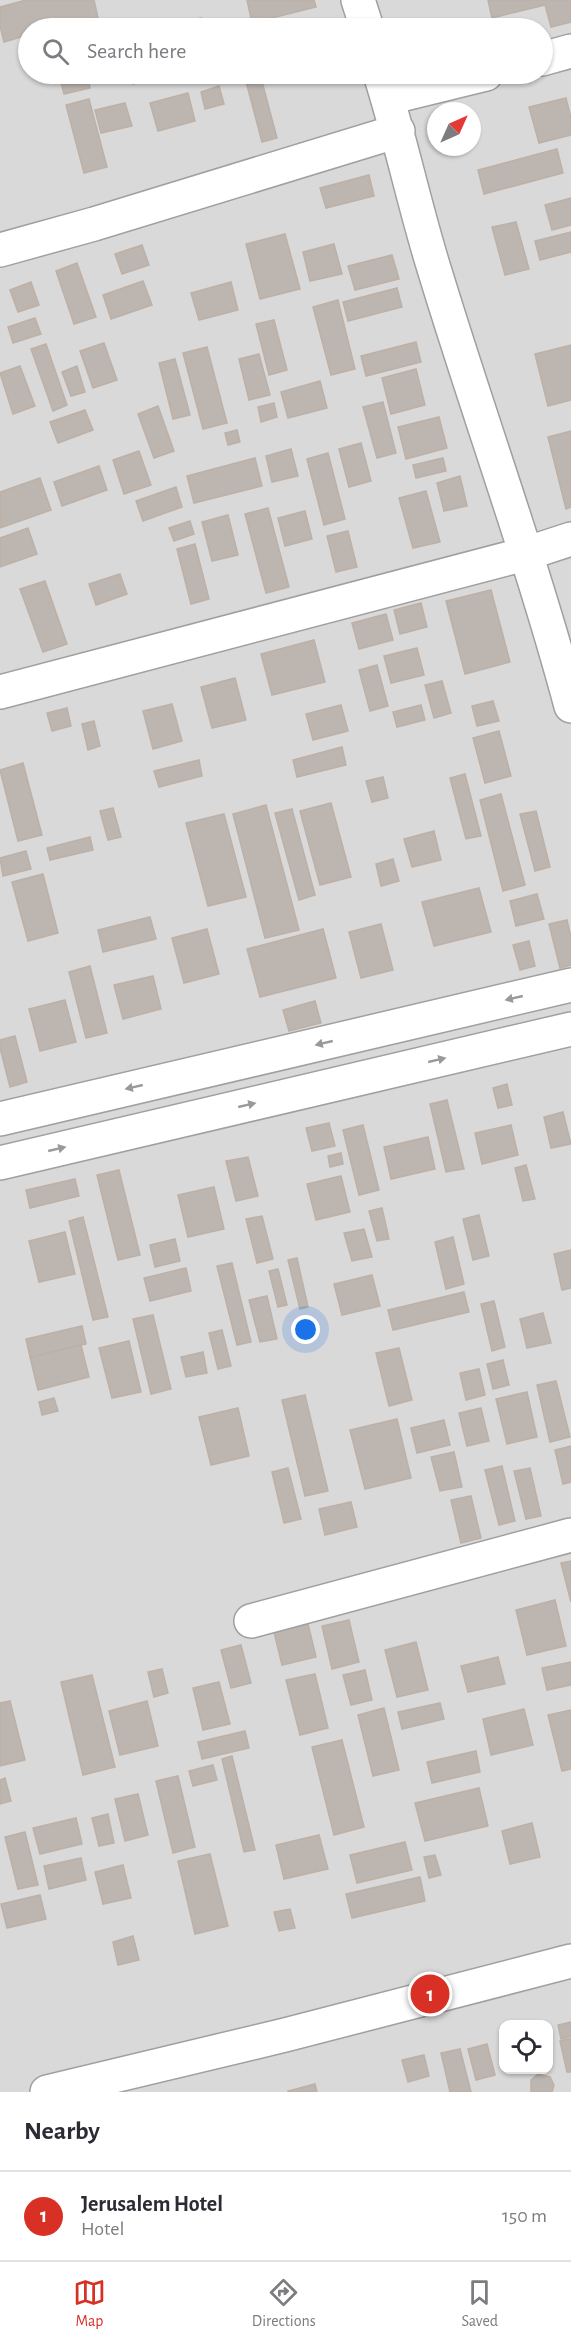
<!DOCTYPE html>
<html lang="en">
<head>
<meta charset="utf-8">
<style>
	:root { --surface:#fff; --page:#f2f2f3; --text:#2b2b33; --muted:#7c7c81; --line:#e1e1e2; --accent:#d93025 }
	body { margin:0; font-family:"Alegreya Sans",sans-serif; background:var(--page); color:var(--text) }
	.controls { position:absolute; right:18px; bottom:18px; display:grid; overflow:hidden; border-radius:12px; box-shadow:0 2px 4px #0004 }
	.controls button { width:54px; height:54px; display:grid; place-items:center; padding:0; border:0; border-bottom:2px solid var(--line); background:var(--surface); color:var(--text); font:30px sans-serif }
	.compass { position:absolute; left:427px; top:102px; width:54px; height:54px; border-radius:50%; background:var(--surface); box-shadow:0 2px 4px #0004; rotate:45deg }
	.you { position:absolute; left:306px; top:1330px; width:21px; height:21px; margin:-15px; border:4px solid #fff; border-radius:50%; background:#1a73e8; box-shadow:0 0 0 9px #1a73e833 }
	.badge { display:grid; place-items:center; width:39px; height:39px; border-radius:50%; background:var(--accent); color:#fff; font-size:20px; font-weight:700 }
	.pin { position:absolute; translate:-50% -50%; border:3px solid #fff; box-shadow:0 2px 6px #0006 }
	.list { margin:0; padding:0; list-style:none }
	h2 { display:flex; justify-content:space-between; align-items:center; height:78px; margin:0; padding:0 24px; font-size:26px }
	h2 small { font-size:20px; font-weight:400; color:var(--muted) }
	.list li { display:grid; grid-template-columns:39px 1fr auto; gap:18px; align-items:center; box-sizing:border-box; height:90px; padding:0 24px; border-top:2px solid var(--line) }
	.list b { display:block; font-size:22px; white-space:nowrap }
	.list p { margin:0; font-size:20px; white-space:nowrap; color:var(--muted) }
	.list em { font-size:20px; font-style:normal; color:var(--muted) }
	.icon { flex:none; width:33px; height:33px; fill:none; stroke:currentColor; stroke-width:2; stroke-linecap:round; stroke-linejoin:round }
	.map { position:relative; flex:none; width:571px; height:2092px; overflow:hidden }
	.search { position:absolute; background:var(--surface); box-shadow:0 2px 4px #0004; left:18px; right:18px; top:18px; height:66px; display:flex; align-items:center; gap:15px; box-sizing:border-box; padding:0 21px; border-radius:33px; color:var(--muted); font-size:22px }
	.sheet { height:168px; background:var(--surface) }
	nav { display:flex; justify-content:space-around; align-items:center; box-sizing:border-box; height:84px; border-top:2px solid var(--line); background:var(--surface); font-size:16px; color:var(--muted) }
	nav a { display:grid; justify-items:center; gap:3px }
	nav .on { color:var(--accent) }
	.map>svg:first-child { display:block }
	.residential { fill:#dad9d9; fill-rule:evenodd }
	.building { fill:#bdb5af; stroke:#bdb0a6; stroke-width:1.5 }
	.lines { fill:none; stroke-linecap:round; stroke-linejoin:round }
	.minor-casing { stroke:#a0a0a0; stroke-width:36 }
	.minor { stroke:#fff; stroke-width:33 }
	.oneway { fill:#999 }
</style>
</head>
<body>
<div class="map">
<svg width="571" height="2092" viewBox="0 0 571 2092">
	<rect width="100%" height="100%" fill="#ede9e2"/>
	<path class="residential" d="M0 0H571V2092H0ZM28 28H542V74H28ZM436 111H472V147H436ZM504 2024H548V2070H504Z"/>
	<path class="building" d="M26 0H94L98 18 56 28H28V35L4 42 0 26V7Z
		M247 0H314L316 7 252 23Z
		M488 0H571V22L551 27 545 5 492 18Z
		M201 18 204 28H177L176 24Z
		M136 20 139 28H118L117 25Z
		M59 74H87L90 88 64 94Z
		M130 74H151L152 79 133 84Z
		M244 74H260L277 138 262 142Z
		M219 86 224 104 205 109 201 92Z
		M188 93 195 121 158 131 150 103Z
		M566 98 571 118V135L539 143 529 107Z
		M89 99 107 167 84 173 66 105Z
		M125 103 132 126 101 133 95 110Z
		M557 149 563 173 484 194 478 170Z
		M369 175 374 196 326 208 320 188Z
		M571 198V225L552 230 545 205Z
		M516 222 529 269 505 275 492 227Z
		M571 232V252L540 260 535 241Z
		M285 234 300 289 260 299 246 244Z
		M334 244 342 274 310 281 303 252Z
		M142 245 149 265 122 274 115 254Z
		M392 255 399 279 355 290 348 266Z
		M77 263 96 317 74 324 56 271Z
		M143 281 152 305 111 319 103 295Z
		M31 282 39 305 18 312 10 290Z
		M231 282 238 310 199 320 191 293Z
		M397 288 402 307 348 321 343 302Z
		M338 300 355 369 331 375 313 307Z
		M35 318 41 334 13 343 8 327Z
		M274 320 287 370 269 375 256 324Z
		M416 342 421 362 366 376 361 356Z
		M104 343 117 380 93 388 80 351Z
		M46 344 67 405 53 411 31 349Z
		M571 345V400L548 406 535 354Z
		M207 347 227 423 203 429 183 353Z
		M259 354 270 395 249 400 239 359Z
		M175 359 190 415 173 419 159 363Z
		M20 366 35 406 13 414 0 373Z
		M77 366 85 392 71 396 62 372Z
		M416 369 425 405 391 414 382 378Z
		M320 381 327 408 288 418 281 392Z
		M383 402 396 453 377 458 363 407Z
		M274 403 277 417 261 422 258 407Z
		M158 406 174 451 154 458 138 414Z
		M85 410 93 430 58 443 50 422Z
		M439 417 447 448 406 459 398 427Z
		M237 430 240 442 228 445 225 433Z
		M571 431V507L566 509 548 437Z
		M361 443 371 481 349 487 339 449Z
		M291 449 298 476 272 482 266 456Z
		M139 451 151 485 124 494 113 460Z
		M328 453 345 519 324 525 307 459Z
		M255 458 262 486 194 503 187 476Z
		M443 458 446 471 416 478 413 465Z
		M99 466 107 490 62 506 54 482Z
		M460 476 467 506 444 511 437 483Z
		M40 478 51 510 0 528V492Z
		M176 487 182 507 143 521 136 501Z
		M426 491 440 542 413 548 399 498Z
		M268 508 289 587 266 593 245 514Z
		M305 511 312 539 285 546 278 518Z
		M228 515 238 555 212 561 202 522Z
		M190 521 194 534 174 541 169 528Z
		M28 528 37 554 0 567V538Z
		M348 531 357 567 336 572 327 536Z
		M195 544 209 599 191 604 177 549Z
		M120 574 127 594 96 605 89 584Z
		M45 581 67 644 43 652 20 589Z
		M491 590 510 662 465 674 446 601Z
		M421 603 427 627 400 634 394 610Z
		M386 614 393 640 359 649 352 623Z
		M314 640 325 682 272 695 261 654Z
		M417 648 424 675 391 683 384 656Z
		M377 665 388 706 370 711 359 670Z
		M235 678 246 720 212 728 201 687Z
		M442 681 451 713 434 718 425 685Z
		M493 701 499 721 477 726 472 706Z
		M172 704 182 741 153 749 143 711Z
		M341 705 348 731 313 740 306 714Z
		M421 705 425 720 397 727 393 712Z
		M67 708 71 726 52 731 47 713Z
		M94 721 100 746 88 750 82 724Z
		M499 731 511 776 485 783 473 738Z
		M342 747 346 765 297 777 293 760Z
		M199 760 202 776 159 787 154 771Z
		M23 763 42 835 18 841 0 770Z
		M465 774 481 836 466 839 450 778Z
		M383 777 388 798 372 802 366 781Z
		M501 794 525 885 503 891 480 800Z
		M331 803 351 877 320 885 300 811Z
		M266 805 299 930 265 938 233 814Z
		M113 808 121 837 108 840 100 811Z
		M292 809 315 895 299 900 275 813Z
		M536 811 550 867 535 871 520 814Z
		M224 814 246 897 208 906 186 823Z
		M434 831 441 860 412 867 404 839Z
		M90 837 93 850 50 860 47 848Z
		M26 851 31 869 3 876 0 858Z
		M393 859 399 881 381 886 376 864Z
		M43 874 58 933 28 941 12 882Z
		M479 888 491 932 434 946 422 902Z
		M537 894 544 919 516 926 510 901Z
		M150 917 156 939 103 952 98 930Z
		M567 920 571 937V965L560 968 549 924Z
		M381 924 393 970 361 978 349 932Z
		M207 929 219 974 184 983 172 938Z
		M323 929 336 978 260 997 247 949Z
		M529 941 535 966 520 970 513 945Z
		M90 966 107 1033 86 1038 69 972Z
		M153 976 161 1009 123 1019 114 985Z
		M65 1000 76 1042 40 1051 29 1009Z
		M315 1001 321 1023 289 1031 283 1010Z
		M15 1036 27 1082 10 1087 0 1048V1040Z
		M507 1084 512 1105 498 1108 493 1088Z
		M447 1100 464 1169 446 1172 430 1104Z
		M563 1112 571 1144 551 1148 544 1117Z
		M329 1123 335 1146 312 1151 306 1128Z
		M363 1125 379 1190 359 1195 343 1130Z
		M511 1125 518 1155 482 1164 475 1133Z
		M428 1137 435 1169 391 1179 384 1147Z
		M341 1153 343 1164 330 1167 328 1156Z
		M248 1157 258 1196 236 1201 226 1161Z
		M526 1165 535 1199 523 1201 515 1168Z
		M119 1170 140 1255 118 1260 97 1175Z
		M341 1176 350 1212 316 1220 307 1184Z
		M75 1179 79 1196 30 1208 26 1190Z
		M214 1187 224 1229 188 1237 178 1195Z
		M382 1208 389 1239 377 1241 369 1211Z
		M479 1215 489 1256 473 1260 463 1219Z
		M262 1216 273 1259 257 1263 246 1219Z
		M83 1217 108 1317 93 1320 69 1221Z
		M364 1229 372 1257 352 1261 344 1233Z
		M65 1232 75 1274 39 1282 29 1241Z
		M453 1237 464 1284 446 1289 435 1242Z
		M175 1239 180 1261 155 1267 150 1245Z
		M571 1250V1288L562 1290 554 1254Z
		M297 1258 308 1307 300 1309 288 1260Z
		M232 1263 251 1342 237 1345 217 1266Z
		M186 1268 191 1291 150 1301 144 1278Z
		M278 1269 287 1305 278 1307 269 1271Z
		M372 1275 380 1306 342 1315 334 1284Z
		M464 1292 469 1312 393 1330 388 1310Z
		M267 1296 277 1339 260 1342 249 1300Z
		M494 1301 505 1347 492 1351 481 1304Z
		M543 1313 551 1343 527 1348 520 1319Z
		M153 1315 171 1389 151 1394 133 1319Z
		M82 1326 86 1344 30 1357 26 1339Z
		M222 1330 231 1366 218 1369 209 1333Z
		M129 1341 141 1392 112 1398 99 1348Z
		M81 1345 89 1377 38 1390 30 1357Z
		M399 1348 412 1400 389 1406 376 1353Z
		M203 1352 207 1373 186 1377 181 1357Z
		M503 1360 509 1385 493 1389 487 1364Z
		M479 1369 485 1395 466 1400 460 1373Z
		M556 1381 570 1437 550 1442 537 1385Z
		M527 1392 537 1437 507 1444 496 1399Z
		M305 1395 328 1491 305 1496 282 1400Z
		M54 1398 58 1411 42 1415 39 1402Z
		M238 1408 249 1456 211 1465 199 1417Z
		M481 1408 489 1441 467 1446 459 1413Z
		M397 1419 411 1478 365 1489 350 1430Z
		M444 1420 450 1445 417 1453 411 1428Z
		M571 1446V1482L563 1484 555 1450Z
		M454 1452 462 1487 440 1491 431 1457Z
		M502 1466 515 1521 499 1525 485 1470Z
		M288 1468 301 1519 284 1523 272 1472Z
		M530 1468 541 1516 526 1519 514 1471Z
		M471 1496 481 1538 461 1543 451 1500Z
		M351 1502 357 1527 325 1535 319 1509Z
		M571 1561V1602L561 1563Z
		M555 1600 566 1646 527 1655 516 1610Z
		M349 1620 359 1662 332 1669 322 1626Z
		M308 1624 316 1657 282 1665 274 1632Z
		M416 1642 428 1690 397 1697 385 1650Z
		M241 1645 251 1683 231 1688 221 1650Z
		M498 1657 505 1684 468 1692 461 1666Z
		M571 1662V1685L547 1690 542 1668Z
		M162 1669 168 1693 154 1697 148 1672Z
		M365 1670 372 1700 351 1705 343 1675Z
		M315 1674 328 1728 300 1735 286 1680Z
		M92 1675 115 1767 83 1775 61 1682Z
		M219 1682 230 1724 203 1730 193 1688Z
		M10 1701 25 1760 0 1766V1703Z
		M147 1701 158 1746 120 1755 109 1711Z
		M440 1703 444 1719 402 1729 398 1712Z
		M384 1708 399 1770 373 1776 358 1715Z
		M524 1709 533 1745 491 1755 483 1719Z
		M571 1710V1769L562 1771 548 1715Z
		M245 1731 249 1748 202 1759 198 1742Z
		M342 1740 364 1827 334 1835 312 1747Z
		M476 1751 480 1772 432 1783 427 1762Z
		M232 1756 255 1850 244 1852 222 1759Z
		M213 1765 217 1780 193 1786 189 1771Z
		M178 1776 195 1847 173 1853 156 1781Z
		M5 1778 11 1801 0 1804V1780Z
		M479 1788 488 1826 425 1841 415 1803Z
		M138 1794 148 1835 125 1841 115 1799Z
		M108 1814 114 1843 99 1846 92 1818Z
		M76 1818 82 1844 40 1854 33 1828Z
		M532 1823 540 1857 510 1864 502 1831Z
		M25 1832 38 1885 18 1889 5 1837Z
		M319 1835 328 1869 284 1879 276 1845Z
		M405 1842 412 1870 357 1883 350 1855Z
		M210 1854 228 1926 195 1934 178 1861Z
		M435 1855 441 1875 429 1878 424 1857Z
		M81 1858 86 1880 49 1889 44 1866Z
		M123 1865 131 1898 103 1904 95 1872Z
		M420 1877 425 1901 352 1918 346 1894Z
		M40 1895 46 1919 7 1928 1 1904Z
		M290 1909 295 1928 279 1931 274 1912Z
		M133 1936 139 1960 118 1965 113 1942Z
		M571 2022V2036L561 2039 558 2025Z
		M571 2038V2072H567L560 2041Z
		M487 2044 495 2075 476 2080 468 2049Z
		M460 2049 471 2092H450L441 2053Z
		M424 2055 429 2076 408 2082 402 2060Z
		M538 2074 550 2077 554 2085 552 2092H531V2080Z
		M315 2084 317 2092H288V2091Z"/>
	<g class="lines">
		<g class="minor-casing">
			<path id="minor" d="M358 0 367 28
				M542 59 571 51
				M380 74C401 140 415 209 436 275 480 419 532 561 571 706
				M388 98 486 74
				M0 250 94 224 398 131
				M0 692 525 554 571 539
				M0 1119 571 985
				M0 1163 571 1029
				M251 1621 571 1535
				M47 2092 285 2035 571 1961"/>
		</g>
		<use href="#minor" class="minor"/>
	</g>
	<defs><path id="oneway-solid" d="M-6-.8H1V-3.2L6.5 0L1 3.2V.8H-6Z" transform="scale(1.5)"/></defs>
	<g class="oneway">
		<use href="#oneway-solid" transform="translate(514 998) rotate(167)"/>
		<use href="#oneway-solid" transform="translate(324 1043) rotate(167)"/>
		<use href="#oneway-solid" transform="translate(437 1060) rotate(-13)"/>
		<use href="#oneway-solid" transform="translate(134 1087) rotate(167)"/>
		<use href="#oneway-solid" transform="translate(247 1105) rotate(-13)"/>
		<use href="#oneway-solid" transform="translate(57 1149) rotate(-13)"/>
	</g>
</svg>
<div class="controls">
<button><svg class="icon" aria-label="locate" viewBox="0 0 24 24"><circle cx="12" cy="12" r="6"/><path d="M12 2v4M12 18v4M2 12h4M18 12h4"/></svg></button>
</div>
<svg class="compass" viewBox="-18 -18 36 36"><path d="M0-13l5 13h-10z" fill="#e53935"/><path d="M0 13l5-13h-10z" fill="#7c7c81"/></svg>
<div class="you"></div>
<div class="pin badge" style="left:430px;top:1994px">1</div>
<div class="search"><svg class="icon" aria-label="search" viewBox="0 0 24 24"><circle cx="10" cy="10" r="6"/><path d="M15 15l6 6"/></svg>Search here</div>
</div>
<section class="sheet">
<h2>Nearby<small></small></h2>
<ul class="list">
<li><span class="badge">1</span><div><b>Jerusalem Hotel</b><p>Hotel</p></div><em>150 m</em></li>
</ul>
</section>
<nav>
<a class="on"><svg class="icon" aria-label="map" viewBox="0 0 24 24"><path d="M3 6l6-2 6 2 6-2v14l-6 2-6-2-6 2zM9 4v14M15 6v14"/></svg>Map</a>
<a><svg class="icon" aria-label="directions" viewBox="0 0 24 24"><path d="M12 3l9 9-9 9-9-9zM9 14v-3h6M13 9l2 2-2 2"/></svg>Directions</a>
<a><svg class="icon" aria-label="saved" viewBox="0 0 24 24"><path d="M7 4h10v16l-5-4-5 4z"/></svg>Saved</a>
</nav>
</body>
</html>
